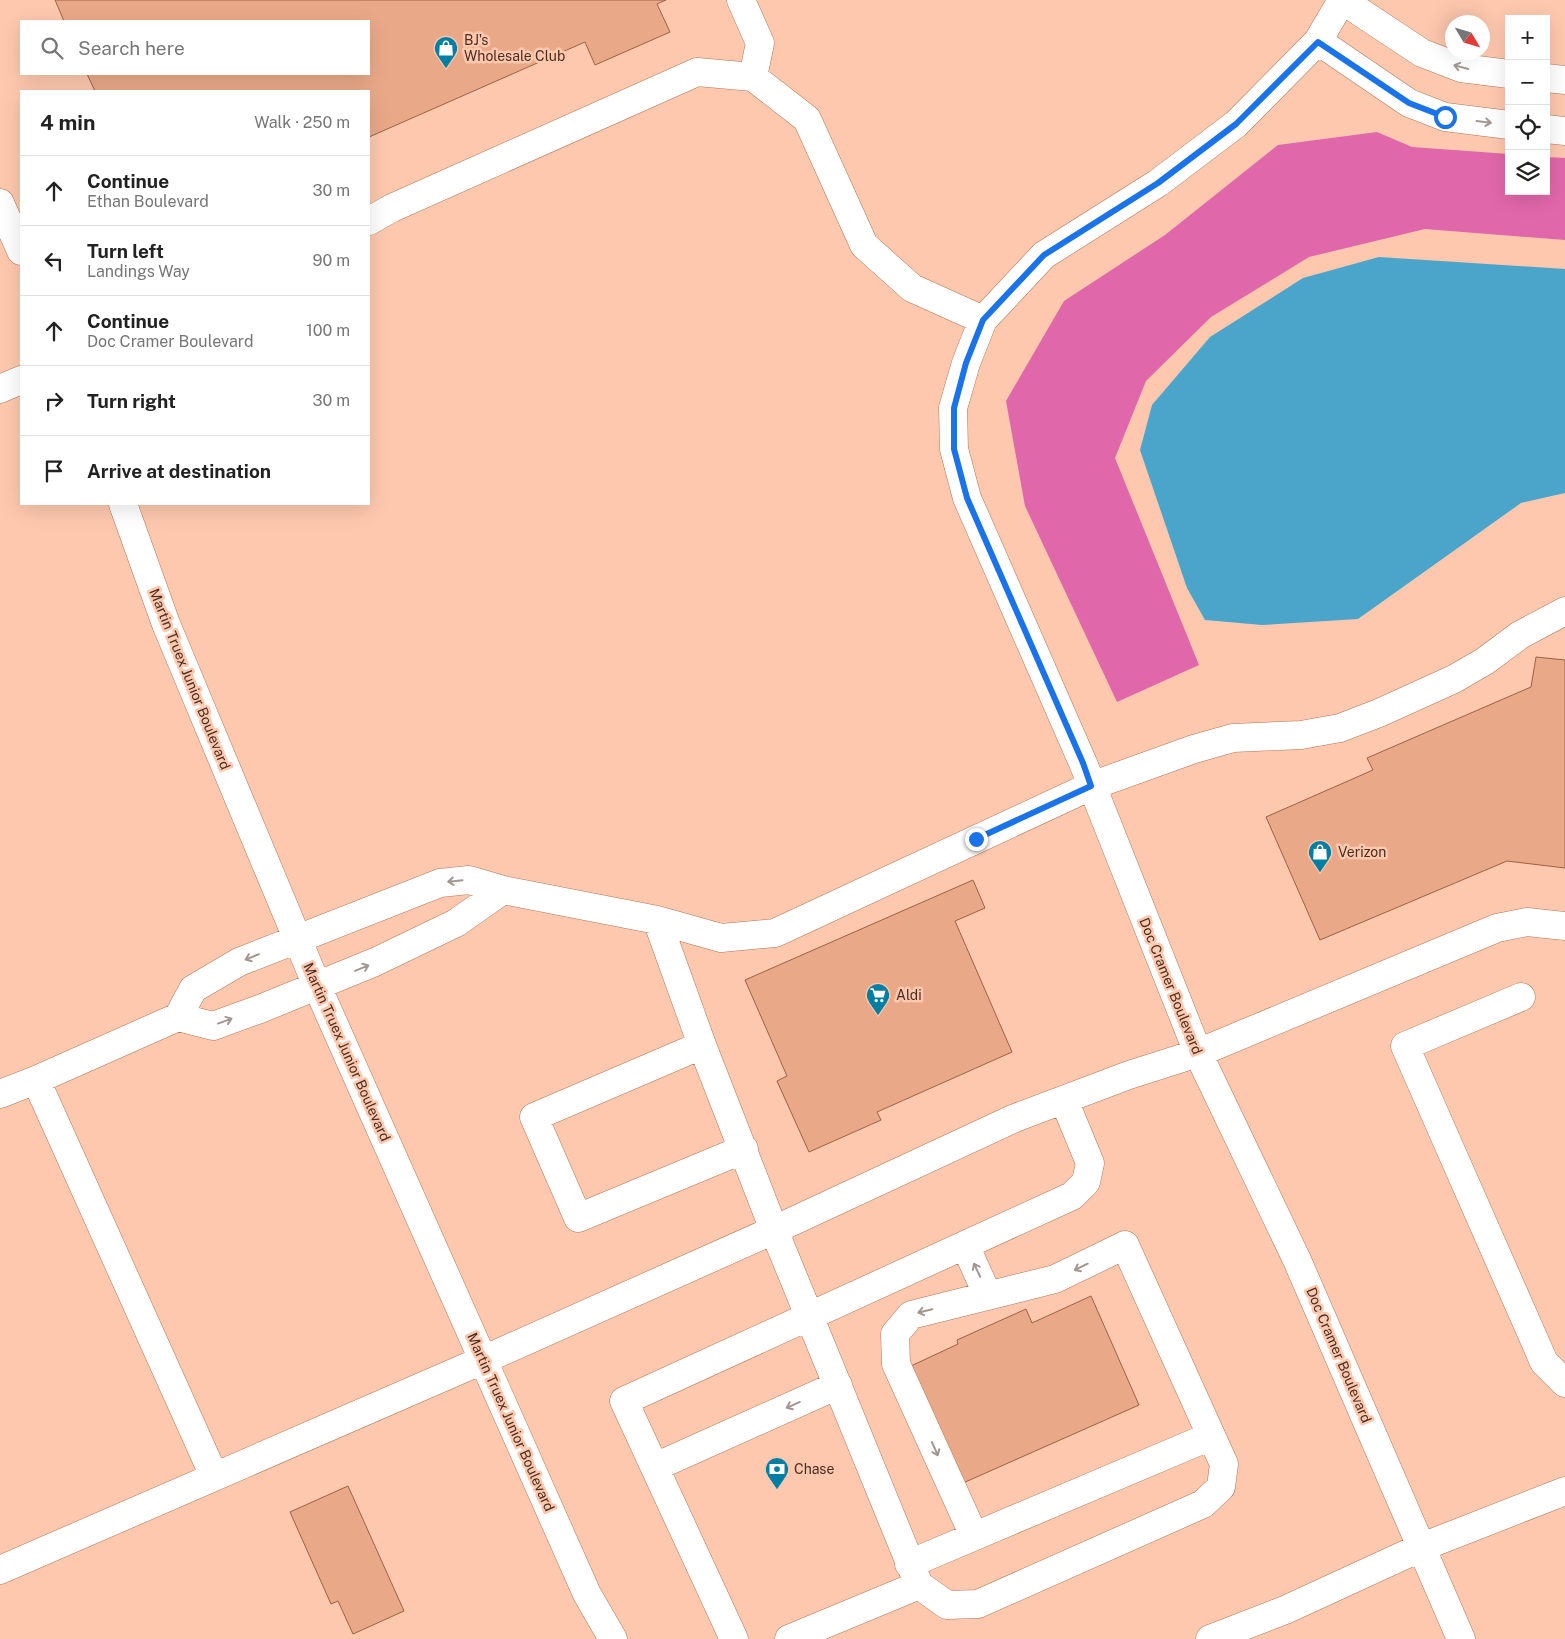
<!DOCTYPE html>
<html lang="en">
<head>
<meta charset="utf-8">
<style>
	:root { --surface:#fff; --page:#f2f2f2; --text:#222; --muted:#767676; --line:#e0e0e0 }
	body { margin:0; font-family:"Public Sans",sans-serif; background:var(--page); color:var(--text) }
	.controls { position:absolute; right:15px; top:15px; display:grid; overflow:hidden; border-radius:0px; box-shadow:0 5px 20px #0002 }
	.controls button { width:45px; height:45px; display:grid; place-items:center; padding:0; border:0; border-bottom:1px solid var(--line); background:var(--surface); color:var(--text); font:25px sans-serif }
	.compass { position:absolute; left:1445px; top:15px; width:45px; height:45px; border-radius:50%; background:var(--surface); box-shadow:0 5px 20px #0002; rotate:128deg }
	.stop { position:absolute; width:15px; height:15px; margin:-11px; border:4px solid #1a73e8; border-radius:50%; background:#fff }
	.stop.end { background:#1a73e8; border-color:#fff; box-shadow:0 1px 5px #0008 }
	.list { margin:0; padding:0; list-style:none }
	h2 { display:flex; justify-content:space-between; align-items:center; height:65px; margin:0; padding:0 20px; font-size:21px }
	h2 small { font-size:16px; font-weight:400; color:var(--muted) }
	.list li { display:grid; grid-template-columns:32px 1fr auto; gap:15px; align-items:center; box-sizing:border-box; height:70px; padding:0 20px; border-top:1px solid var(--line) }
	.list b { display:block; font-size:19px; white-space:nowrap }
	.list p { margin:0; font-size:16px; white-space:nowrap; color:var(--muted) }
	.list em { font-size:16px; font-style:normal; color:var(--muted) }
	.icon { flex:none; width:28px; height:28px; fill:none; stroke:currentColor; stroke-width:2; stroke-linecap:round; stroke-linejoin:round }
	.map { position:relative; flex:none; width:1565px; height:1639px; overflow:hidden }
	.search { position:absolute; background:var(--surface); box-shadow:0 5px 20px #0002; left:20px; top:20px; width:350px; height:55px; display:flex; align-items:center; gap:12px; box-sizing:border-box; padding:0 18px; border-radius:0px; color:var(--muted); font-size:19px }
	.panel { position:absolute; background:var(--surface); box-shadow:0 5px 20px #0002; left:20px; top:90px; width:350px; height:415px; border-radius:0px }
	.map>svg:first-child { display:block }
	.forest { fill:#e167ab }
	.water { fill:#4ba5ca }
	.building { fill:#e9a988; stroke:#9c6243 }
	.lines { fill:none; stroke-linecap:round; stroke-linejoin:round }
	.minor-casing { stroke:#b37757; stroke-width:29 }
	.minor { stroke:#fff; stroke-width:28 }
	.oneway { stroke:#a49690 }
	.route { stroke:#1a73e8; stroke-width:6 }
	.labels { text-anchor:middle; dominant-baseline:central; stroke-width:5; stroke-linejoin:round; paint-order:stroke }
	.poi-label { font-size:14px; fill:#482e21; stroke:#fdc8ae; text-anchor:start }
	.street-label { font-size:14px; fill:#482e21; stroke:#fdc8ae }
</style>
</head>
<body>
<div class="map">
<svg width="1565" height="1639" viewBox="0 0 1565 1639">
	<rect width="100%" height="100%" fill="#fdc8ae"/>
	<path class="forest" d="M1377 132 1412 147 1509 154V191H1546V157L1565 158V240L1425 229 1309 257 1211 317 1146 381 1115 458 1199 665 1117 702 1025 506 1006 401 1064 301 1165 235 1278 145Z"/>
	<path class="water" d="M1379 257 1565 269V493L1521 503 1358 619 1262 625 1205 620 1187 588 1140 450 1152 405 1210 337 1303 278Z"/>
	<path class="building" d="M55 0H666L657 4 670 32 595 65 585 42 369 137V91H95L87 74H369V21H64Z
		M1536 657 1565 660V868L1507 861 1320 940 1266 817 1373 770 1367 758 1531 687Z
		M973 880 985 908 955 921 1012 1052 877 1112 881 1120 809 1152 777 1081 787 1076 745 980Z
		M1091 1296 1139 1405 963 1483 911 1366 958 1344 957 1340 1026 1309 1032 1323Z
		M348 1486 404 1611 353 1634 338 1601 331 1604 290 1512Z"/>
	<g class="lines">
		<g class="minor-casing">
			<path id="minor" d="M741 0 760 43 753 77
				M1342 0 1318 41 1236 124 1158 183 1044 255 983 320 966 363 953 408 954 449 967 498 1083 763 1198 1053 1297 1260 1461 1639
				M1342 0 1422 53 1461 68 1509 74
				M1318 41 1409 103 1445 117 1509 125
				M1546 78 1565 80
				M1546 129 1565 131
				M0 203 21 251
				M369 221 392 208 697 72 753 77 807 119 864 245 912 288 983 320
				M0 389 21 380
				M123 504 166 624 317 986 587 1594 613 1639
				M657 920 702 1045 774 1230 919 1585 789 1639
				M1521 997 1405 1046 1544 1362 1565 1383
				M178 1017 193 989 239 962 440 883 469 880 503 890 657 920 721 938 775 933 1091 786 1194 749 1233 738 1301 735 1340 728 1379 713 1454 679 1485 661 1520 635 1565 611
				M702 1045 534 1117 578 1218 744 1149
				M36 1080 214 1476
				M0 1094 36 1080 178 1017 213 1026 260 1009 375 962 456 923 503 890
				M965 1245 988 1296
				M655 1467 838 1385
				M909 1564 1211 1436
				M0 1570 483 1360 774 1230 1015 1118 1129 1075 1198 1053 1497 928 1527 922 1565 926
				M919 1585 947 1605 978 1604 1203 1504 1221 1487 1224 1464 1125 1245 1055 1279 911 1315 895 1334 896 1364 974 1536
				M734 1639 624 1401 1072 1196 1086 1182 1090 1163 1064 1100
				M1210 1639 1285 1610 1422 1547 1565 1491"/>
		</g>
		<use href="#minor" class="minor"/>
	</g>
	<defs><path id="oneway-shaft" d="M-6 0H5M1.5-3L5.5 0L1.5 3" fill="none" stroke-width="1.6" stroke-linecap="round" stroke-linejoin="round" transform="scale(1.25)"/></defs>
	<g class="oneway">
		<use href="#oneway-shaft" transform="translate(1461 67) rotate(-165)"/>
		<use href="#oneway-shaft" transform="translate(1484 122) rotate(7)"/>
		<use href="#oneway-shaft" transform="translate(455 881) rotate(174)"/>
		<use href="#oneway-shaft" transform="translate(252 957) rotate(158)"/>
		<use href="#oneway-shaft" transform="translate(362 968) rotate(-22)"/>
		<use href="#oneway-shaft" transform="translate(225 1021) rotate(-20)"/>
		<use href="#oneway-shaft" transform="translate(1081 1267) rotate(154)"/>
		<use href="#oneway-shaft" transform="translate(977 1270) rotate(-115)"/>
		<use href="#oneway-shaft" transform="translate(925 1311) rotate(166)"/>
		<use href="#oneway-shaft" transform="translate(793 1405) rotate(156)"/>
		<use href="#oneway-shaft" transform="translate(935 1449) rotate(66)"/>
	</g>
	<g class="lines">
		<path class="route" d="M976 839 1091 786 1083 763 967 498 954 449V408L966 363 983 320 1044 255 1158 183 1236 124 1318 42 1409 103 1445 117"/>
	</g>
	<defs>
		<g id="shop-pin" transform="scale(1.25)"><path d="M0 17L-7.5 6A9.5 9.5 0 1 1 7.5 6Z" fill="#017ea4" stroke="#fdc8ae"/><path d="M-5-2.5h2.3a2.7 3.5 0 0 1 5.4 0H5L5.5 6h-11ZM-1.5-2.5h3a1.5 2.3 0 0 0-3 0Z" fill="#fff"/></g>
		<g id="supermarket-pin" transform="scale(1.25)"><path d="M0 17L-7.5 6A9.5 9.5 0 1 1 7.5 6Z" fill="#017ea4" stroke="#fdc8ae"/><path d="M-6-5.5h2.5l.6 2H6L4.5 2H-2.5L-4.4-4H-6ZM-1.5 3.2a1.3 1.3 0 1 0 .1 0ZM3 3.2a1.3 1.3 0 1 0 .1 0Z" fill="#fff"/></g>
		<g id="bank-pin" transform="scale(1.25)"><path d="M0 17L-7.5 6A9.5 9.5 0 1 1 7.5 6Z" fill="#017ea4" stroke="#fdc8ae"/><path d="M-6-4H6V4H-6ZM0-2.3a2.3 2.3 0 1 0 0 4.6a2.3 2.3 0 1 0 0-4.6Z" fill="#fff"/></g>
	</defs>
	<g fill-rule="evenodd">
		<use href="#shop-pin" x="446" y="48"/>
		<use href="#shop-pin" x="1320" y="852"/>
		<use href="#supermarket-pin" x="878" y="995"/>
		<use href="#bank-pin" x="777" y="1469"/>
	</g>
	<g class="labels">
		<g class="poi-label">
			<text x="464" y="40">BJ's<tspan x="464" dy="16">Wholesale Club</tspan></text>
			<text x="1338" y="852">Verizon</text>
			<text x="896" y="995">Aldi</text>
			<text x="794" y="1469">Chase</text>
		</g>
		<g class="street-label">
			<text transform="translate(190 679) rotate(68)">Martin Truex Junior Boulevard</text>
			<text transform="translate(1171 986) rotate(68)">Doc Cramer Boulevard</text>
			<text transform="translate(347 1052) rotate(66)">Martin Truex Junior Boulevard</text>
			<text transform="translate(1339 1355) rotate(67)">Doc Cramer Boulevard</text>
			<text transform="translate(511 1422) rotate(66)">Martin Truex Junior Boulevard</text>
		</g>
	</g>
</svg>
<div class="controls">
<button>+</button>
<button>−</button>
<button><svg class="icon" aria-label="locate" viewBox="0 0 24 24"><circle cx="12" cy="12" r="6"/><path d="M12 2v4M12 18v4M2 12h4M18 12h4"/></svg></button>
<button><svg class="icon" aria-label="layers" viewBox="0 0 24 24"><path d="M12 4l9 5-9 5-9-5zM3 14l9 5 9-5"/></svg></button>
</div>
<svg class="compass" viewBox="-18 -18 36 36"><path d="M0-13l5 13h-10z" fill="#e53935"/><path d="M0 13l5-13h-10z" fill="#767676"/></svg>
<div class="stop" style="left:1445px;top:117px"></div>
<div class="stop end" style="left:976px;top:839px"></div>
<div class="search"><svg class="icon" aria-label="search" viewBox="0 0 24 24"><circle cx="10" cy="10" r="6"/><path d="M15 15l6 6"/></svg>Search here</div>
<section class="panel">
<h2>4 min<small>Walk · 250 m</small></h2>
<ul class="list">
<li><svg class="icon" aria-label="ahead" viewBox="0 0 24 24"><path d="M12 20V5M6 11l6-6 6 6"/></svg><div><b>Continue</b><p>Ethan Boulevard</p></div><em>30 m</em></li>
<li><svg class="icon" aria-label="left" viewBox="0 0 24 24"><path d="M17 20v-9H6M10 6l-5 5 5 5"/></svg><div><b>Turn left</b><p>Landings Way</p></div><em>90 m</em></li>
<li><svg class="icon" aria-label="ahead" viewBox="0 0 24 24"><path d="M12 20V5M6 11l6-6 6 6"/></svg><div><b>Continue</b><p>Doc Cramer Boulevard</p></div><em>100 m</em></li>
<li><svg class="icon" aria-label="right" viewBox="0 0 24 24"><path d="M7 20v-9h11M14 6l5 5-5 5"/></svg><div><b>Turn right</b></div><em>30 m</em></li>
<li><svg class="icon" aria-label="arrive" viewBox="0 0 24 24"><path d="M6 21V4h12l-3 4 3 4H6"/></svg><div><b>Arrive at destination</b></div></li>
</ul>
</section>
</div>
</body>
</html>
